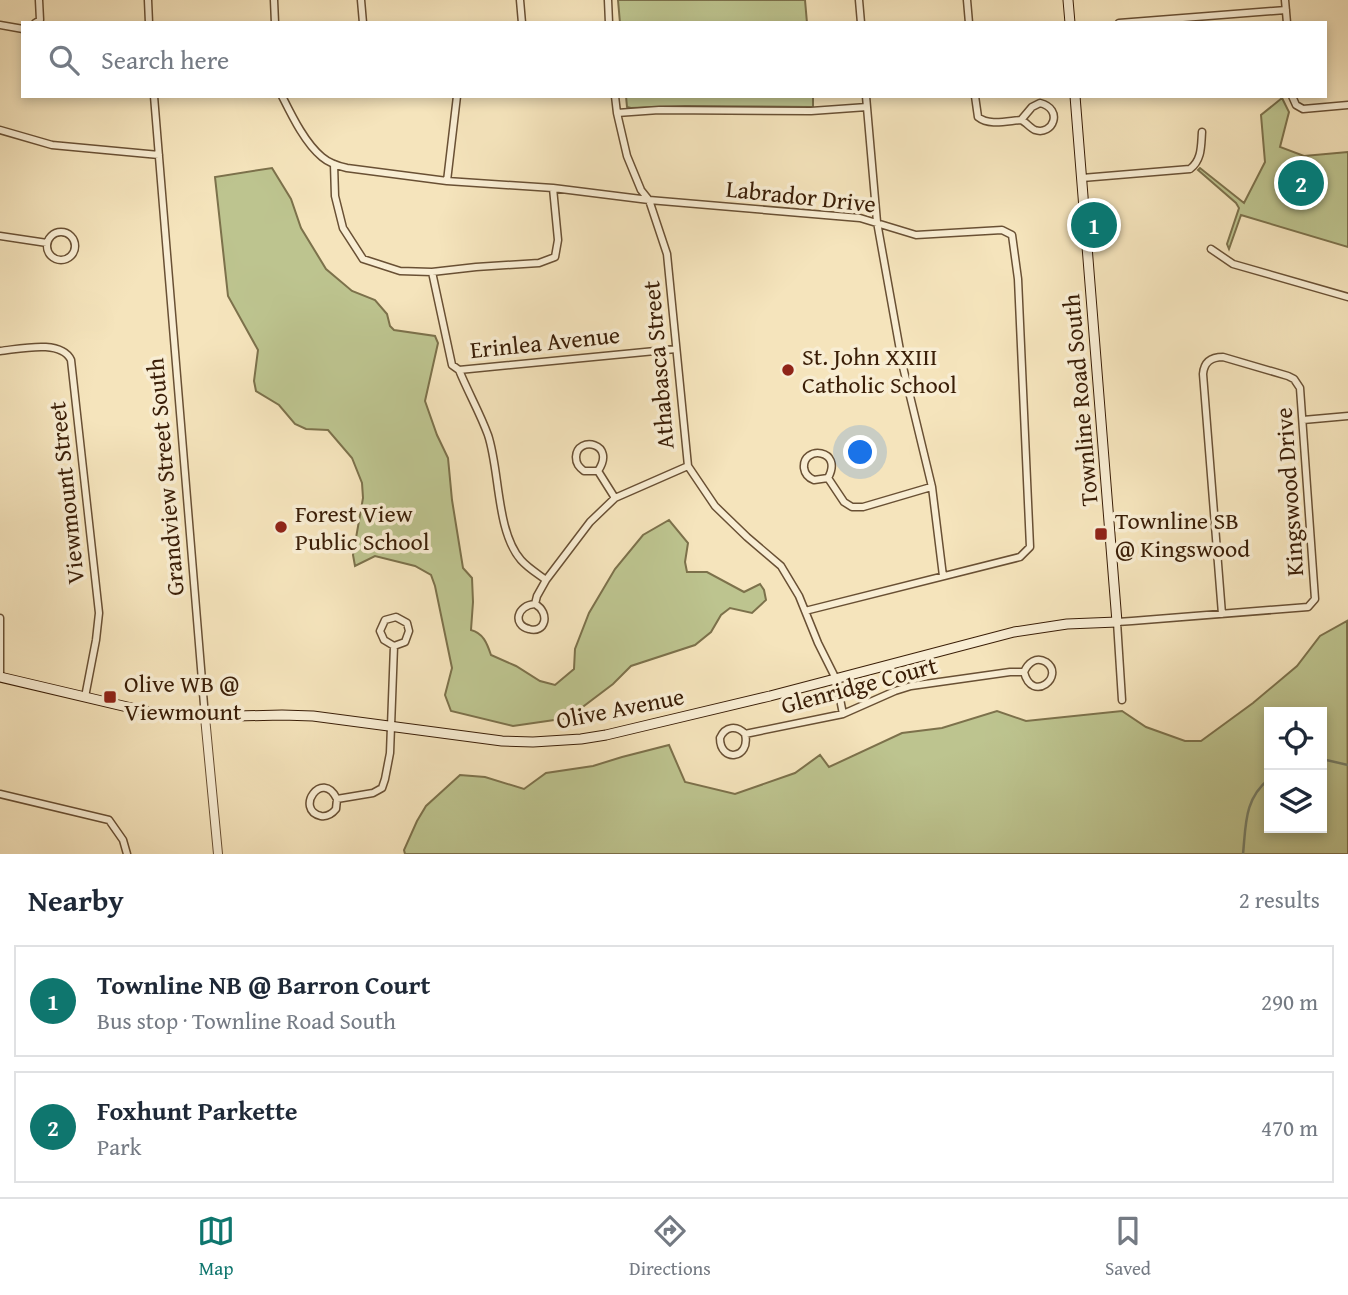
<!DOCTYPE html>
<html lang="en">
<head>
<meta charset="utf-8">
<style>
	:root { --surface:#fff; --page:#f2f2f3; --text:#1f2937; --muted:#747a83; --line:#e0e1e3; --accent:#0f766e }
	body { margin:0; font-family:"Gentium Book Plus",serif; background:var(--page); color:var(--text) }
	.controls { position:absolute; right:21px; bottom:21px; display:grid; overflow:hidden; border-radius:0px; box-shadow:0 4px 10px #0003 }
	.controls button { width:63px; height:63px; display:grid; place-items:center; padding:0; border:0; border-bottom:2px solid var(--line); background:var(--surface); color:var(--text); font:35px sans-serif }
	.you { position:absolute; left:861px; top:453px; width:24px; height:24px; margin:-18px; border:5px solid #fff; border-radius:50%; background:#1a73e8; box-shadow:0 0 0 10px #1a73e833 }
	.badge { display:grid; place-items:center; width:46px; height:46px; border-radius:50%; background:var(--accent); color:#fff; font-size:23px; font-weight:700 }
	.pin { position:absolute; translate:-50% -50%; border:4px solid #fff; box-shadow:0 2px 7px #0006 }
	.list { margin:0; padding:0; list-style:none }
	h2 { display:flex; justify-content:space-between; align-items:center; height:91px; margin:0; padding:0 28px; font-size:30px }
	h2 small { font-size:23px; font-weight:400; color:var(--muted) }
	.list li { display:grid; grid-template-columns:46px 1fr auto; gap:21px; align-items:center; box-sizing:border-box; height:112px; margin:0 14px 14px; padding:0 14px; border:2px solid var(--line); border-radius:0px }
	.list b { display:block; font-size:26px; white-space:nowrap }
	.list p { margin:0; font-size:23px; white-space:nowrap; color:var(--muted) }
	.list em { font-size:23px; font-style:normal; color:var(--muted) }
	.icon { flex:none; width:38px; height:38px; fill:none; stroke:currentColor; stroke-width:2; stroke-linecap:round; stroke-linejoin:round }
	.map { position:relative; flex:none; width:1348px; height:854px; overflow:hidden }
	.search { position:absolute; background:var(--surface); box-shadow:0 4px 10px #0003; left:21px; right:21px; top:21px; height:77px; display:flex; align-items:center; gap:18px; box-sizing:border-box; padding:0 24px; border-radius:0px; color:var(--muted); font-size:26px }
	.sheet { height:343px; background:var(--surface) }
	nav { display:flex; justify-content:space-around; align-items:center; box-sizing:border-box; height:98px; border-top:2px solid var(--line); background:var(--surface); font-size:19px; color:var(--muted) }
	nav a { display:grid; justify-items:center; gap:4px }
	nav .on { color:var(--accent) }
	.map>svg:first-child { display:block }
	.green { fill:#bdc48f; stroke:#7c714b; stroke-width:2; fill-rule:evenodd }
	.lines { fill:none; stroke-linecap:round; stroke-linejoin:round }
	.stream { stroke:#757f69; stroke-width:2.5 }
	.minor-casing { stroke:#695034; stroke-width:9 }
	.tertiary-casing { stroke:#695034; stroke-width:10 }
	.secondary-casing { stroke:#3a1e07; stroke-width:11 }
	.minor { stroke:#f8edd3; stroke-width:6 }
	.tertiary { stroke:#f8edd3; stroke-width:8 }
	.secondary { stroke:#f8edd3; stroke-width:9 }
	.poi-dot { fill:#8f2418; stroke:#f8edd3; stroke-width:2.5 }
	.labels { text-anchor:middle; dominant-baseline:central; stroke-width:7; stroke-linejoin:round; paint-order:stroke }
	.street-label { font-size:24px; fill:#3a1e07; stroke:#f8edd3 }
	.poi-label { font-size:24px; fill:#3a1e07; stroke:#f8edd3; text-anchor:start }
</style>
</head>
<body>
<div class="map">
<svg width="1348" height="854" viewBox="0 0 1348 854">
	<rect width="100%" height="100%" fill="#f5e4bc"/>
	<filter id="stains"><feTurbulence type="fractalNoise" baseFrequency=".00286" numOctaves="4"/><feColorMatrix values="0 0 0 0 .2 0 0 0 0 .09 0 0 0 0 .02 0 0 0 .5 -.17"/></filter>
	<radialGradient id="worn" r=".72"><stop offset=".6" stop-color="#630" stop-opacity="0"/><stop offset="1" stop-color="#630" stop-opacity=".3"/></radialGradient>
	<path class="green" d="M618 0H805L807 23H620Z
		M626 96H813V107L685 106 631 108 627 107Z
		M1282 98 1289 112 1280 147 1304 156 1348 152V247L1241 215 1229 249 1227 244 1239 208 1236 203 1198 170 1200 168 1244 203 1265 162 1261 115Z
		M272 168 291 199 301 228 326 269 352 291 375 300 387 314 390 326 394 330 435 336 438 343 425 401 437 435 448 458 452 500 463 568 472 578 473 602 471 630C483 633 487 643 491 655L516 666 540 681 555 685 574 669 575 649 589 613 615 569 643 535 669 520 688 543 685 562 687 572H707L744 592 760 584 764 590 766 600 752 613 730 608 721 615 711 632 695 645 631 666 613 684 568 718 513 726 451 711 445 695 452 668 435 586 431 575 415 566 375 556 355 566 353 555 363 498 362 483 352 458 328 430 306 429 295 424 279 405 256 391 254 381 258 350 228 296 215 177Z
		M1347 621 1348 854H405L404 850 417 821 426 806 460 775 485 777 524 789 546 773 593 766 622 757 669 745 685 782 735 794 795 773 820 755 829 767 902 733 942 728 997 711 1026 721 1122 711 1146 727 1185 741H1201L1253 703 1297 666 1320 636ZM1269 712H1322V828H1269Z"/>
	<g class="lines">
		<path class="stream" d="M1322 759 1348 765
			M1243 854C1246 825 1244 799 1269 779"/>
		<g class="minor-casing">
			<path id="minor" d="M148 0 149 23
				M274 0 275 23
				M361 0 363 23
				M520 0 522 23
				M608 0 609 23
				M859 0 861 23
				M967 0 969 23
				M1285 0 1287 23
				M35 23 40 20 39 0
				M1119 23 1286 10
				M0 25 23 29
				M154 96 205 717
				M282 96C292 116 305 143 322 157 329 163 338 166 347 168L447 181 553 188 649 200 860 218 916 235 1002 230 1012 235 1018 279 1030 547 1020 557 805 611
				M615 96 617 113 627 156 641 190 649 200 667 254 688 466 715 506 747 537 781 566 799 596 818 643 836 679 843 714
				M866 96 877 222 903 367 932 487 943 576
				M975 96 978 117C989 126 1007 121 1021 120
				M1292 96 1296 105 1303 109 1348 105
				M1040 103C1064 109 1053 136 1035 130 1030 128 1026 122 1021 120L1032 107Z
				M617 113 659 110 811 111 867 107
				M0 130 52 145 159 155
				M334 164 335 196 343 228 363 259 400 271 432 272 476 267 539 263 555 257 558 240 553 188
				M1082 178 1190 169C1202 160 1201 146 1202 132
				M447 181 457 96
				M47 246a14 14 0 1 1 28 0a14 14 0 1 1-28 0Z
				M0 236 47 243
				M1211 249 1233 264 1348 297
				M432 272 452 365 459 370C468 392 480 413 488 435 500 471 496 531 521 560 528 568 538 574 546 580
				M0 351C20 349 61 339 71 360L99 613 96 640 85 697
				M459 370 676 349
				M1303 420 1348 416
				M598 471C617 443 577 435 576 457 576 464 579 467 584 471H598L615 498
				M828 478C844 449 802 445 804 468 805 475 809 478 814 480L828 478 844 502 852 507H863L931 487
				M535 604C551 613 545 634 529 629 512 625 517 605 535 604L537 596 546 580 590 522 615 498 688 466
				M0 618V677
				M1122 700 1117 622 1132 621 1308 607 1315 599 1300 388 1294 379 1288 376 1223 357C1211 357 1204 362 1203 374L1222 614
				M745 734C751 759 720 763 720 738 725 726 737 725 745 734L843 714 895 691 911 686 1010 672H1024C1028 663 1036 656 1046 662 1066 676 1032 704 1024 672
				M0 794 109 820 123 840 127 854
				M337 799 336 809C332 814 328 817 321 816 294 810 322 768 337 799L373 793 382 788 385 779 390 753 394 646 384 640 380 631 385 620 396 617 407 623 409 631 405 642 394 646"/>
		</g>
		<g class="tertiary-casing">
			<path id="tertiary" d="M205 717 218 854"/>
		</g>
		<g class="secondary-casing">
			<path id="secondary" d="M1068 0 1070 23
				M0 677 157 714 194 717 282 715 313 716 502 741 533 742 581 739 606 735 770 696 1014 632 1067 624 1117 622 1075 96"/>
		</g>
		<use href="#minor" class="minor"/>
		<use href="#tertiary" class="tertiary"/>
		<use href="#secondary" class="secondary"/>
	</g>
	<g class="poi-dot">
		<circle cx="788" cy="370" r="7"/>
		<circle cx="281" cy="527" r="7"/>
		<rect x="1094" y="527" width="14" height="14" rx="3.5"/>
		<rect x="103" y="690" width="14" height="14" rx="3.5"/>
	</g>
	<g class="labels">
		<g class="street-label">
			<text transform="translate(801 196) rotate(6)">Labrador Drive</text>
			<text transform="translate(545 342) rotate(-6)">Erinlea Avenue</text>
			<text transform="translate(658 365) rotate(-95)">Athabasca Street</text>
			<text transform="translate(1080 400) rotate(-95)">Townline Road South</text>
			<text transform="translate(165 477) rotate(-95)">Grandview Street South</text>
			<text transform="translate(1289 492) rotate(-94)">Kingswood Drive</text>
			<text transform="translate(66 493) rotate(-96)">Viewmount Street</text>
			<text transform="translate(859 685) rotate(-15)">Glenridge Court</text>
			<text transform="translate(620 708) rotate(-11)">Olive Avenue</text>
		</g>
		<g class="poi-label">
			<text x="802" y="356">St. John XXIII<tspan x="802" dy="28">Catholic School</tspan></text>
			<text x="295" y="513">Forest View<tspan x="295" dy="28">Public School</tspan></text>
			<text x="1115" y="520">Townline SB<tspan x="1115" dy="28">@ Kingswood</tspan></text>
			<text x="124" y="683">Olive WB @<tspan x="124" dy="28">Viewmount</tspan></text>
		</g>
	</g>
	<rect width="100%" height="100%" filter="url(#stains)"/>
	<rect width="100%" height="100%" fill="url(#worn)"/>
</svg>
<div class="controls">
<button><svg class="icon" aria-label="locate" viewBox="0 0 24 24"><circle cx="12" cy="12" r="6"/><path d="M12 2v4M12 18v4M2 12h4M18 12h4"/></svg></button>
<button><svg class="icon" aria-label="layers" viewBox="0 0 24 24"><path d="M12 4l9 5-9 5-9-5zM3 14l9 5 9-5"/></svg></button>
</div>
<div class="you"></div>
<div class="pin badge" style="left:1094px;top:225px">1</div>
<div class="pin badge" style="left:1301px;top:183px">2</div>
<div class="search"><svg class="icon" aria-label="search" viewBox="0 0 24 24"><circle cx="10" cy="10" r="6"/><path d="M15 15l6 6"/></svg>Search here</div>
</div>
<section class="sheet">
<h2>Nearby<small>2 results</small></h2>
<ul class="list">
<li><span class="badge">1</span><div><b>Townline NB @ Barron Court</b><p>Bus stop · Townline Road South</p></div><em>290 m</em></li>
<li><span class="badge">2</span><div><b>Foxhunt Parkette</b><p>Park</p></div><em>470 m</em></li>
</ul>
</section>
<nav>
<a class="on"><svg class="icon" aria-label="map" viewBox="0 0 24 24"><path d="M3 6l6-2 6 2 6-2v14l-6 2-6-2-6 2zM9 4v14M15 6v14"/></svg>Map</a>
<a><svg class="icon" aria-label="directions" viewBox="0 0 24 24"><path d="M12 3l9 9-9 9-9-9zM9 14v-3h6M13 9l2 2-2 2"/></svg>Directions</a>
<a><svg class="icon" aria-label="saved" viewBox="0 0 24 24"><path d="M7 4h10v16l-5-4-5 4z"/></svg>Saved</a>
</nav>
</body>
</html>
